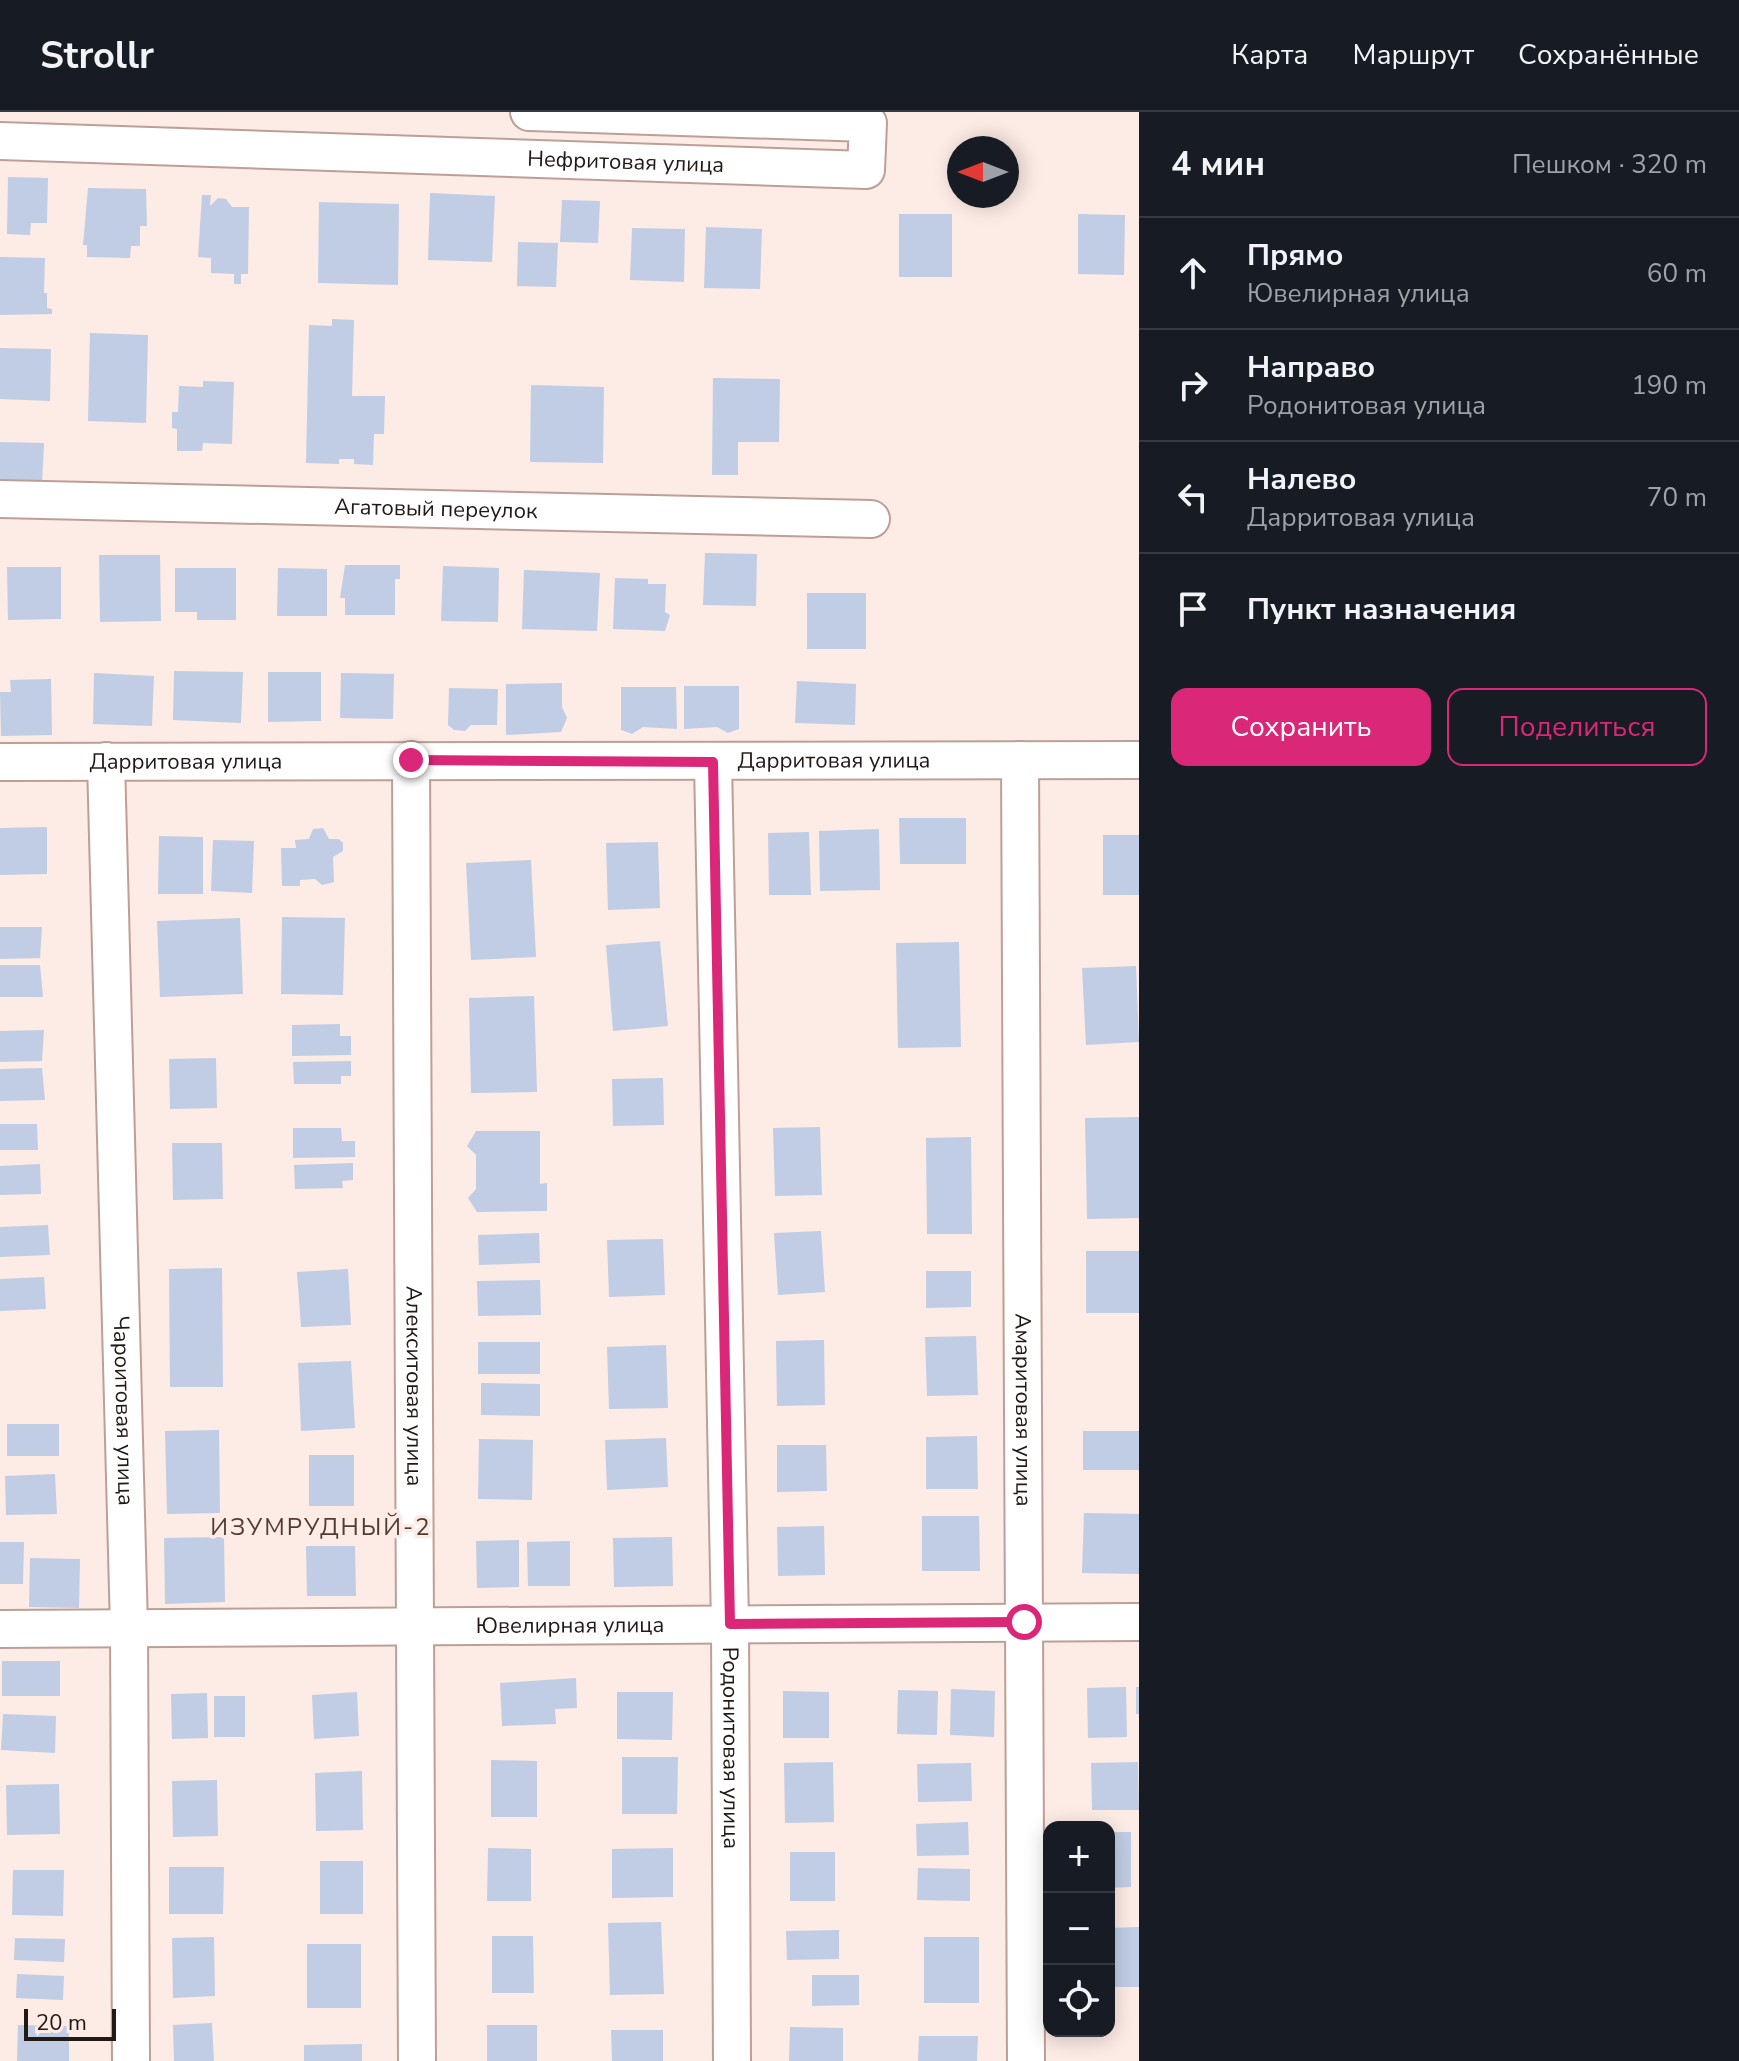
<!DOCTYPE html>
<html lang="ru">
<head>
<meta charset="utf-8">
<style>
	:root { --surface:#171b24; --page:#242831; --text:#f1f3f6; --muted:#9ea1a6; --line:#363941; --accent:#db2777 }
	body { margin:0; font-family:"Nunito Sans",sans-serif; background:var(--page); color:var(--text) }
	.controls { position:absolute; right:24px; bottom:24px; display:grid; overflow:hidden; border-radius:16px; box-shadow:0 4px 20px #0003 }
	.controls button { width:72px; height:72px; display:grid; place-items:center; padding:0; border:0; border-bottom:2px solid var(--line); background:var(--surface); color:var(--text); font:40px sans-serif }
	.compass { position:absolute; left:947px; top:24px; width:72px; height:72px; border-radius:50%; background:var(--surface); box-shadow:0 4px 20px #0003; rotate:270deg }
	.scale { position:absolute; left:24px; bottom:20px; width:92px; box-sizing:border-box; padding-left:8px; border:4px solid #221815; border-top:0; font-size:22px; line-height:28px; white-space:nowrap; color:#221815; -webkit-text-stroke:6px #fdebe5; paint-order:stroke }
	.stop { position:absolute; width:24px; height:24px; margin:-18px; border:6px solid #db2777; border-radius:50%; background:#fff }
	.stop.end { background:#db2777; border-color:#fff; box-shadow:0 2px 8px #0008 }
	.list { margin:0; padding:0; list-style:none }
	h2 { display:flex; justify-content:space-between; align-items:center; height:104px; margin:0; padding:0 32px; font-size:34px }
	h2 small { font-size:26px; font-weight:400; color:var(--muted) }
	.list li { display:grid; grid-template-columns:52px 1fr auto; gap:24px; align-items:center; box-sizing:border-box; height:112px; padding:0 32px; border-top:2px solid var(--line) }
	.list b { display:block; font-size:30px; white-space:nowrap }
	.list p { margin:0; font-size:26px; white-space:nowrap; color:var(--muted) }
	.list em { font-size:26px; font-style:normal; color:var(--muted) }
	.actions { display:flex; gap:16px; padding:24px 32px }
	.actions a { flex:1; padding:18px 0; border:2px solid var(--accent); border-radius:16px; text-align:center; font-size:28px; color:var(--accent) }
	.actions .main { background:var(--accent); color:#fff }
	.icon { flex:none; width:44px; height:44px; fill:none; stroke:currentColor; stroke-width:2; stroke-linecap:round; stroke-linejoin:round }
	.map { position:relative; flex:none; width:1139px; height:1949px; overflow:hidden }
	header { display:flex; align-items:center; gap:48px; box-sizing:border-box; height:112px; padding:0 40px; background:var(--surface); border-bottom:2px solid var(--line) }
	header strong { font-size:38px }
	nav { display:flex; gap:44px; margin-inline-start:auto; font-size:28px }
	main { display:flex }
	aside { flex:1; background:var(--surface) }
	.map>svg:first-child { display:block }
	.building { fill:#c0cde4 }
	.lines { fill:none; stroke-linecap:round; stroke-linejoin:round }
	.minor-casing { stroke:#bca097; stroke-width:40 }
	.minor { stroke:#fff; stroke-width:36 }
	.route { stroke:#db2777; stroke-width:10 }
	.labels { text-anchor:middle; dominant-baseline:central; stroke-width:7; stroke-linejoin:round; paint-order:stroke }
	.street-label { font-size:22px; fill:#221815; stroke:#fdebe5 }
	.neighbourhood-label { font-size:24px; letter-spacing:2px; fill:#523b34; stroke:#fdebe5 }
</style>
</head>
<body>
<header>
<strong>Strollr</strong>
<nav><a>Карта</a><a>Маршрут</a><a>Сохранённые</a></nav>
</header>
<main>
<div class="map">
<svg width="1139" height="1949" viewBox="0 0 1139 1949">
	<rect width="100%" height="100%" fill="#fdebe5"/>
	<path class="building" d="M8 65 48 66 47 111H31L30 123 7 122Z
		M88 76 146 77 147 114H140V134H131L130 146 87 145V133H83Z
		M430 81 495 84 492 150 428 148Z
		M202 83H211L210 94 218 86 226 87 232 95H249L248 162H241V172H234V162L211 161V146L198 145Z
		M562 88 600 89 598 131 560 130Z
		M319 90 399 92 398 173 318 171Z
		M899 102H952V165H899Z
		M1078 102 1125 103 1124 163 1078 162Z
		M706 115 762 117 760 177 704 176Z
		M632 116 685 117 684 170 630 168Z
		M518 130 558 131 556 175 517 174Z
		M0 145 45 146 44 181H47V196L52 197V202L0 203Z
		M332 207 354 208 352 284H385L384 322H374L373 353 354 352V347H339V352L306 351 309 213 332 214Z
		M90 221 148 223 146 311 88 309Z
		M0 236 51 237 50 289 0 287Z
		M713 266 780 267 779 330H738V363H712Z
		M203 269 234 270 232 332 203 331 202 339H177V317L172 316V300H178L179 274 203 275Z
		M531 273 604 275 603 351 530 350Z
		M0 330 44 331 42 373 0 372Z
		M705 441 757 442 756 494 703 493Z
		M99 443H160L161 509 100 510Z
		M345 453H400V467H395V503H345V486H340Z
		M443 454 499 456 498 510 441 509Z
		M7 455H61V507L8 508Z
		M175 456H236V508H197V500H175Z
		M278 456 327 457V504H277Z
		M524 458 600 461 597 519 522 517Z
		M615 466 648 467V472H666L665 500 670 503 665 519 613 517Z
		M807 481H866V537H807Z
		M174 559 243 560 241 611 173 608Z
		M268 560H321V609L268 610Z
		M94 561 154 564 152 614 93 612Z
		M341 561 394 562 393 607 340 606Z
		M51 567 52 623 1 624 0 580H11L10 568Z
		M797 569 856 572 855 613 795 611Z
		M562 571V595L567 606 561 620 506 623V572Z
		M684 574H739V617L728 621 717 615 684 617Z
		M621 575H676L677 617 643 615 632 622 621 618Z
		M449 576 498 577 497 613H471L465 619 454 618 448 613Z
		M899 706H966V752H900Z
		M47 715V762L0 763V716Z
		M323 716 329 727H339L343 731V739L333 745 334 770 322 773 315 767 300 768V774H282L281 736H296L295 728 309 727 313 717Z
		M879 717 880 778 820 779 819 719Z
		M809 720 811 783H769L768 721Z
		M1103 723H1139V783H1103Z
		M159 724 203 725V782H158Z
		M213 728 254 729 252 781 211 779Z
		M658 730 660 796 608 798 606 731Z
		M531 748 536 845 471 848 466 751Z
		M282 805 345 806 343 883 281 882Z
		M240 806 243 882 160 885 157 809Z
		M0 815H42L40 846 0 847Z
		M660 829 668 914 613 919 606 833Z
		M959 830 961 935 898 936 896 831Z
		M0 853H40L43 885H0Z
		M1136 854 1139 930 1086 933 1082 856Z
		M534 884 537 980 471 981 469 886Z
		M340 912V924H351V943L292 944V913Z
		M44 918 42 949 0 950V919Z
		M216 946 217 996 170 997 169 947Z
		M351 949V964H341V972H294L293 950Z
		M42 956 45 988 0 989V957Z
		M663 966 664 1013 613 1014 612 967Z
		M1139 1005V1106L1087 1107 1085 1006Z
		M0 1012H37L38 1038H0Z
		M820 1015 822 1083 775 1084 773 1016Z
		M293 1016H341L342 1029H355V1045L293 1046Z
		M476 1019H540V1072L547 1071V1099L477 1100 468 1086 476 1077V1043L467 1034Z
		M971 1025 972 1122H927L926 1026Z
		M172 1031H222L223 1087 173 1088Z
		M353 1051V1068L342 1069 343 1076 295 1077 294 1053Z
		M40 1052 41 1082 0 1083V1054Z
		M48 1113 50 1143 0 1145V1115Z
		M821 1119 825 1180 778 1183 774 1121Z
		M539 1121 540 1151 479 1153 478 1123Z
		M663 1127 665 1183 609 1185 607 1128Z
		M1086 1139H1139V1201H1086Z
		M222 1156 223 1275H170L169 1157Z
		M348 1157 351 1213 301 1215 297 1160Z
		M926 1159H971V1195L926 1196Z
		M44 1165 46 1197 0 1199V1167Z
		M540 1168 541 1203 478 1204 477 1169Z
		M976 1224 978 1283 927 1284 925 1225Z
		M824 1228 825 1293 777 1294 776 1229Z
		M478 1230H540V1262H478Z
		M666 1233 668 1296 609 1297 607 1235Z
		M351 1249 355 1316 301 1319 298 1251Z
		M481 1271 540 1272V1304L481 1303Z
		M7 1312H59V1344H7Z
		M219 1318 220 1401 167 1402 165 1319Z
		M1083 1319H1139V1358H1083Z
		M977 1324 978 1377H926V1325Z
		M666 1326 668 1375 607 1378 605 1328Z
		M479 1327 533 1328 532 1388 478 1387Z
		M777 1333H826L827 1379 777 1380Z
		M309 1343H354V1394H309Z
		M55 1362 57 1402 6 1403 5 1364Z
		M1084 1401 1139 1402V1462L1082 1461Z
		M922 1404H979L980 1459H922Z
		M824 1414 825 1463 778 1464 777 1415Z
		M224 1425 225 1490 165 1492 164 1426Z
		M672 1425 673 1474 614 1475 613 1426Z
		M519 1428V1475L477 1476 476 1429Z
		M570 1429V1474H528L527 1430Z
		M0 1430H24L23 1472H0Z
		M306 1434H355L356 1484H307Z
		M30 1446 80 1447 79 1496 29 1495Z
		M2 1549H60V1584H2Z
		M576 1566 577 1596 555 1597 556 1612 502 1614 500 1571Z
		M1126 1575 1127 1625 1088 1626 1087 1576Z
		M1136 1575H1139V1602H1136Z
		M951 1577 995 1579 994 1625 950 1623Z
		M898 1578 938 1579 937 1623 897 1622Z
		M783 1579 829 1580V1626H783Z
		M357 1580 359 1624 314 1627 312 1583Z
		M617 1580H673L672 1628 617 1627Z
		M207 1581 208 1626 172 1627 171 1582Z
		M214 1584H245V1625H214Z
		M3 1602 56 1604 55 1641 1 1638Z
		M622 1645H678L677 1702H622Z
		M491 1648 537 1649V1705H491Z
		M833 1650 834 1710 785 1711 784 1651Z
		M1138 1650 1139 1698H1092L1091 1651Z
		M971 1651 972 1689 918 1690 917 1652Z
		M362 1659 363 1718 316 1719 315 1661Z
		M217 1668 218 1724 173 1725 172 1669Z
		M59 1672 60 1722 7 1723 6 1673Z
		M968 1710 969 1743 917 1744 916 1712Z
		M1109 1720H1131V1775L1109 1776Z
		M488 1736 531 1737V1789H487Z
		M673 1736V1785L612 1786V1737Z
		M790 1740H835V1789H790Z
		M320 1749H363V1802H320Z
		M169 1755H224L223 1802H169Z
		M918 1756 970 1757V1789L917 1788Z
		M13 1758H64L63 1804 12 1803Z
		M661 1810 664 1882 610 1883 608 1811Z
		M1139 1815V1875H1109V1816Z
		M839 1818V1847L787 1848 786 1819Z
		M492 1824H533L534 1881H492Z
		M214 1825 215 1884 173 1886 172 1826Z
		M924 1825H979V1891H924Z
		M15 1826 65 1827 64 1850 14 1848Z
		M307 1832H361V1896H307Z
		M17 1862 64 1864 63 1888 16 1886Z
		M812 1863H859V1893L812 1894Z
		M212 1911 214 1949H174L173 1913Z
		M18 1913 69 1914V1949H17Z
		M487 1913H537V1949H487Z
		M790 1915 843 1916V1949H789Z
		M611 1918H663V1949H612Z
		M919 1924H978L977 1949H918Z
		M362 1932V1949H304V1933Z"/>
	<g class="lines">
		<g class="minor-casing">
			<g id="minor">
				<path id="s1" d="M0 29 866 58 868 11 529 0"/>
				<path id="s2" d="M0 387 871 407"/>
				<path id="s3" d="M411 648 417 1949"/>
				<path id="s4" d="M1020 648 1026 1949"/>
				<path id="s5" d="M106 649 129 1516 131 1949"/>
				<path id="s6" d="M0 650 1139 648"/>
				<path id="s7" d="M713 650 730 1512 732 1949"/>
				<path id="s8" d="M0 1517 1139 1510"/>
			</g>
		</g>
		<use href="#minor" class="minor"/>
	</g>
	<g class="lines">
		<path class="route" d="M411 648 713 650 730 1512 1024 1510"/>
	</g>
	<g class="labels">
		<g class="street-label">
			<text stroke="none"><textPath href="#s1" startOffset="626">Нефритовая улица</textPath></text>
			<text stroke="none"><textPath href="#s2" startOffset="436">Агатовый переулок</textPath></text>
			<text stroke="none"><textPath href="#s6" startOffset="186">Дарритовая улица</textPath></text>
			<text stroke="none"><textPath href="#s6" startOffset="834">Дарритовая улица</textPath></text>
			<text stroke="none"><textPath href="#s3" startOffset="626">Алекситовая улица</textPath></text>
			<text stroke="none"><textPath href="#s5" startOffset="650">Чароитовая улица</textPath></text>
			<text stroke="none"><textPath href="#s4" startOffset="650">Амаритовая улица</textPath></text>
			<text stroke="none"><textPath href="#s8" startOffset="570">Ювелирная улица</textPath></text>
			<text stroke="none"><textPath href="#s7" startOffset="986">Родонитовая улица</textPath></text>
		</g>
		<g class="neighbourhood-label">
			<text x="321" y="1415">ИЗУМРУДНЫЙ-2</text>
		</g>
	</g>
</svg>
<div class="controls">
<button>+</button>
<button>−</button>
<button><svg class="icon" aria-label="locate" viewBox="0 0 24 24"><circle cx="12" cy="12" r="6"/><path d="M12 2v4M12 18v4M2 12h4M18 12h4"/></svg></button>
</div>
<svg class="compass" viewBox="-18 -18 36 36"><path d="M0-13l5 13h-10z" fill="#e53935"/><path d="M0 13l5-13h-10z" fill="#9ea1a6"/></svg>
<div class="scale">20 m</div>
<div class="stop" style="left:1024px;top:1510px"></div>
<div class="stop end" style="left:411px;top:648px"></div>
</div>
<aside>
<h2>4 мин<small>Пешком · 320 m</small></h2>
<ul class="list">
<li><svg class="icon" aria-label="ahead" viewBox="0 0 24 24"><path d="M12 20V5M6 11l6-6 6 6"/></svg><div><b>Прямо</b><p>Ювелирная улица</p></div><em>60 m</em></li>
<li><svg class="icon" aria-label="right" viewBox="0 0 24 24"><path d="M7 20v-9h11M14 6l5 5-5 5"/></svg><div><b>Направо</b><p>Родонитовая улица</p></div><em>190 m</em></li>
<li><svg class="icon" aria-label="left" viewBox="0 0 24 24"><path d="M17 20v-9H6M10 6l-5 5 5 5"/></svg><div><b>Налево</b><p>Дарритовая улица</p></div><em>70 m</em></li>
<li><svg class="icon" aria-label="arrive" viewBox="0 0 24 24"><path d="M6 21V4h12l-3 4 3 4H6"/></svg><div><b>Пункт назначения</b></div></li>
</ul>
<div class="actions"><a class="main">Сохранить</a><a>Поделиться</a></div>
</aside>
</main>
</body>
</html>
